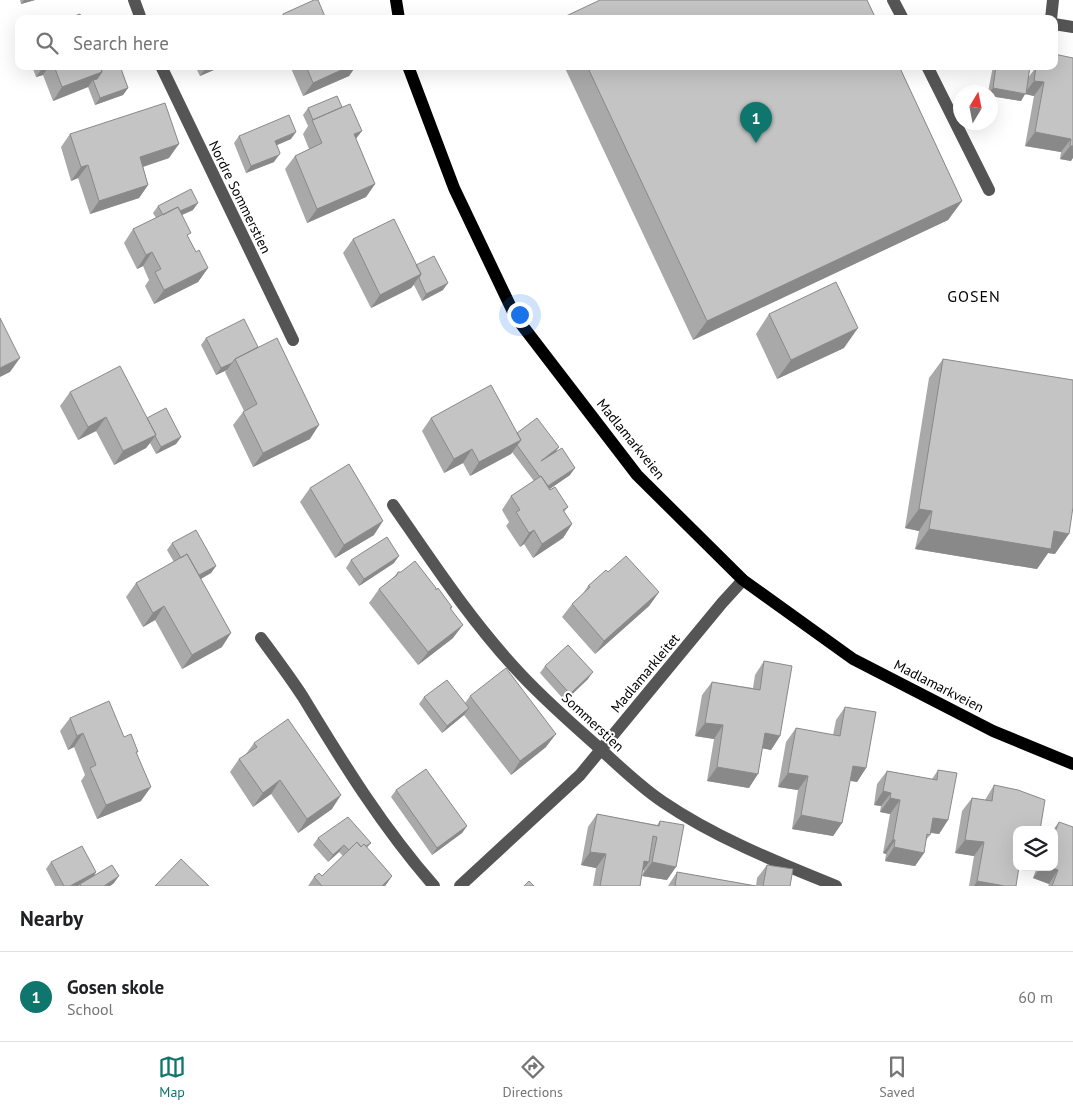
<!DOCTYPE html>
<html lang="en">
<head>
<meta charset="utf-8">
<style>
	:root { --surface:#fff; --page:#f6f6f6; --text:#202124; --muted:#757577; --line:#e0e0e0; --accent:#0f766e }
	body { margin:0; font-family:"PT Sans",sans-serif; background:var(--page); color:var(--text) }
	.controls { position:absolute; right:15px; bottom:15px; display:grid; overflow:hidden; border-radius:10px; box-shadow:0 5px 20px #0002 }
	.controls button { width:45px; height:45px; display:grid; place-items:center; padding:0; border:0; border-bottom:1px solid var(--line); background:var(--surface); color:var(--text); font:25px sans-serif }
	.compass { position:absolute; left:953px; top:85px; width:45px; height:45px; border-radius:50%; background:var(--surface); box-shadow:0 5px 20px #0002; rotate:10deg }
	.you { position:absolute; left:519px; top:314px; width:18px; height:18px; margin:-12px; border:4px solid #fff; border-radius:50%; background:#1a73e8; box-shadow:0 0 0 8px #1a73e833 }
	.badge { display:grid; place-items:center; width:32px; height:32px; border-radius:50%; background:var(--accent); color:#fff; font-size:16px; font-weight:700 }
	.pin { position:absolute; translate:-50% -41px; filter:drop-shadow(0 1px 2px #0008) }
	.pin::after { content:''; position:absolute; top:26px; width:18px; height:15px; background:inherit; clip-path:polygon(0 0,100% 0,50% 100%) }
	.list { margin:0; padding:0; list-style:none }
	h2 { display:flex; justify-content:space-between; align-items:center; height:65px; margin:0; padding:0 20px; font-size:21px }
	h2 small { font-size:16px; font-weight:400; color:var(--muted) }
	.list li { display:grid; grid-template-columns:32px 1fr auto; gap:15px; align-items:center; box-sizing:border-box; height:90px; padding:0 20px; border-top:1px solid var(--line) }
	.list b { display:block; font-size:19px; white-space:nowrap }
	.list p { margin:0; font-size:16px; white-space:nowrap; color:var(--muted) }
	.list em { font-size:16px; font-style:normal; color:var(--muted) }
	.icon { flex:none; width:28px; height:28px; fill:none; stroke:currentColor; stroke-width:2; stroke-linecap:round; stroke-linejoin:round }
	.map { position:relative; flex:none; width:1073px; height:886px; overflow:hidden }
	.search { position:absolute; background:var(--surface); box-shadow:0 5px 20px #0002; left:15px; right:15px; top:15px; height:55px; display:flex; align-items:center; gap:12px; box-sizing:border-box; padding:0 18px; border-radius:10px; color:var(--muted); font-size:19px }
	.sheet { height:155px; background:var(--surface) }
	nav { display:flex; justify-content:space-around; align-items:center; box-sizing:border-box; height:70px; border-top:1px solid var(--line); background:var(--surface); font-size:14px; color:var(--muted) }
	nav a { display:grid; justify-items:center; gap:2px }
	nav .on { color:var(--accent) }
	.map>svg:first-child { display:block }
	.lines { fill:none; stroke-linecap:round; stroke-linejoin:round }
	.minor { stroke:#555; stroke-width:12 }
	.major { stroke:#000; stroke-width:12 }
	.wall { fill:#a9a9a9 }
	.shaded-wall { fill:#898989 }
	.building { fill:#c4c4c4; stroke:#898989 }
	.labels { text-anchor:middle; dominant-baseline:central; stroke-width:4; stroke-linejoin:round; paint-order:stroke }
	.street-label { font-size:14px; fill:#000; stroke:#fff }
	.quarter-label { font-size:16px; letter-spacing:1px; fill:#000; stroke:#fff }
</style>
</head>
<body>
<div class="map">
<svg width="1073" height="886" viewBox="0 0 1073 886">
	<rect width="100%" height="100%" fill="#fff"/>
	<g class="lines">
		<path class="minor" d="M134 0 141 19
			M893 0 903 19
			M1051 19 1053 0
			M1054 24 1073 27
			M161 66 293 340
			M927 66 989 190
			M393 505C431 560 469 618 515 668 540 696 569 721 597 746 618 765 639 786 663 802 716 838 777 862 836 886
			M261 638C275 657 290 677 303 697 343 763 383 828 434 886
			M460 886 580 775 722 603 743 580"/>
		<path class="major" d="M396 0 399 19
			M408 66 454 188 515 316 637 475 743 580 853 659 993 731 1073 764"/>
	</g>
	<path class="wall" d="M20 0H35L21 4Z
		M283 14 326 19H279Z
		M1073 58 1071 161 1060 159 1061 152 1025 146 1034 96 1025 94 1021 101 990 96V92H988L993 66H1030L1028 78 1036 67H1038L1039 66H1054Z
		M32 66H120L128 88 123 95 95 105 88 87 53 101 43 75 36 77Z
		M195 66H223L200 76Z
		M290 66H356L349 76 303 96Z
		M564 66H899L962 201 948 220 693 340Z
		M308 108 356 139 375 184 366 197 307 223 285 169 295 156 309 149 303 134 308 126 303 115Z
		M70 134 169 158 143 167 148 185 139 198 90 214 78 178 71 181 61 147Z
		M239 136 291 139 277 145 274 162 246 173 234 143Z
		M158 206 193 210 182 215 188 237 196 252 208 268 198 282 154 304 145 286 149 280 143 266 137 269 124 243 133 229 156 218 153 213Z
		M353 239 416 265 443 290 422 301 414 285 411 288 371 308 343 253Z
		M769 314 844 348 777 379 756 334Z
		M206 338 258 347 310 439 253 467 233 425 243 412 244 411 225 372 227 370 216 375 201 345Z
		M943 359 1055 554 1048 553 1037 569 915 549 919 531 905 528 929 378Z
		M70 392 147 418 181 437 176 444 156 454 150 443 146 448 114 465 96 431 78 440 60 406Z
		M431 418 517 433 559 447 555 452 570 475 550 489 568 507 564 512 572 524 563 538 533 558 524 544 520 547 506 526 509 522 502 510 511 496 534 481 512 452 511 454 470 476 463 463 444 473 422 431Z
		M310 488 374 535 335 558 300 502Z
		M172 543 216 566 211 573 201 579 222 647 182 669 155 620 143 627 126 597 136 583 174 562 167 550Z
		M351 560 394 563 359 586 346 568Z
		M398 572H401L436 590 452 607 451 609 453 638 418 665 369 603 379 589 393 578Z
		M608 572 659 592 649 606 595 654 562 617 572 604 582 595 588 586Z
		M764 661 780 736 771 750 762 748 749 788 707 781 714 739 695 736 702 695 712 682 753 688 755 675Z
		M545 666 588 679 565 701 540 673Z
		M470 696 546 747 511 775 464 715 442 733 419 704 424 697 465 703Z
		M845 707 866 768 857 782 850 781 842 823 833 836 792 829 798 790 778 787 786 742 796 728 833 735 836 720Z
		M70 718 124 737 137 754 141 801 97 819 81 781 85 775 74 747 68 750 60 731Z
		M254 743 332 809 298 833 271 794 253 807 230 772 239 759 246 754Z
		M938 770 948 820 939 834 930 833V835L926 840 924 853 915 866 885 861 886 854 883 853 890 814 880 812 881 806 874 805 877 784 887 771 932 779Z
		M994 785 1017 830 1016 886H969L974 856 955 853 962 811 972 798 985 800Z
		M396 790 467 826 462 833 432 855 391 797Z
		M597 814 657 825 660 821 667 880 642 876 644 870 642 871 640 886H593L596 868 581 865 588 827Z
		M1059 822 1073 886H1048L1049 884 1033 878 1037 867H1054V830H1053Z
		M318 838 371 843 367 848 392 876 385 886H308L314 877 322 876 343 856 339 852 328 862 313 845Z
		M51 862 96 872 94 876 114 883 110 886H55L46 869Z
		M767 865 790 886H668L677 872 756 886 757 878Z"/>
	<path class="shaded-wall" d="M24 0H35L21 4Z
		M44 66H49L43 75 36 77Z
		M212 66H223L200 76 205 69Z
		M350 66H356L349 76 303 96 313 83Z
		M102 72 94 83 93 80 88 87 53 101 62 87Z
		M1034 81 1044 82 1034 96 1025 94 1021 101 990 96V92H989L993 88 1024 94Z
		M128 88 123 95 95 105 100 98Z
		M362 131 352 144 354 134Z
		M296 132 291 139 270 148 275 141Z
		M1035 132 1071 139 1061 152 1025 146Z
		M179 144 169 158 130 171 140 157Z
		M1070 146H1073V158L1071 161 1060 159Z
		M279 155 274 162 246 173 251 166Z
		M88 165 78 178 71 181 81 167Z
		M375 184 366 197 307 223 317 209Z
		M148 185 139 198 90 214 99 201Z
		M962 201 948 220 693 340 707 321Z
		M198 203 193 210 159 225 164 218Z
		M152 252 143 266 137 269 146 255Z
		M208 268 198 282 154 304 164 290Z
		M421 274 411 288 371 308 380 295Z
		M448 283 443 290 422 301 426 294Z
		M858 328 844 348 777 379 791 360Z
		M20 358 10 372 0 377V368Z
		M232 363 227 370 216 375 221 368Z
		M106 417 96 431 78 440 88 427Z
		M319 425 310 439 253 467 263 453Z
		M156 435 146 448 114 465 123 451Z
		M181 437 176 444 156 454 161 447Z
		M521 440 511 454 470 476 479 462Z
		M559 447 554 454 541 461Z
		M472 449 463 463 444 473 454 459Z
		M575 468 570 475 542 494 547 487Z
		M919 509 932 511 919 531 905 528Z
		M383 521 374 535 335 558 344 545Z
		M572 524 563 538 533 558 542 544Z
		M929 529 1054 531 1069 534 1055 554 1048 553 1037 569 915 549Z
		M534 530 524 544 520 547 529 533Z
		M399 556 394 563 359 586 364 579Z
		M216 566 211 573 188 586 192 579Z
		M659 592 649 606 595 654 604 641Z
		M164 606 155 620 143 627 153 613Z
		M463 625 453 638 418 665 428 652Z
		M231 633 222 647 182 669 192 655Z
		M593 672 588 679 565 701 570 694Z
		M469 708 464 715 442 733 447 726Z
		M705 723 723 725 714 739 695 736Z
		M83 733 74 747 68 750 77 736Z
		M765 733 780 736 771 750 755 747Z
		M556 734 546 747 511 775 520 761Z
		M853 766 866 768 857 782 843 779Z
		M717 767 758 774 749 788 707 781Z
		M788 773 808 776 798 790 778 787Z
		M280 780 271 794 253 807 263 793Z
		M151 787 141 801 97 819 106 805Z
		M883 791 891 793 881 806 874 805Z
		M341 795 332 809 298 833 307 819Z
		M890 798 900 800 890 814 880 812Z
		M801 815 842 823 833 836 792 829Z
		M933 818 948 820 939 834 923 831Z
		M467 826 462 833 432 855 437 848Z
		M893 839 895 840 886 854 883 853Z
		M965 840 984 842 974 856 955 853Z
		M344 845 339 852 328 862 333 855Z
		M894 847 924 853 915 866 885 861Z
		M590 852 606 854 596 868 581 865Z
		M644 861 649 862 639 876Z
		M652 862 676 867 667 880 642 876Z
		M1041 867H1051L1058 870 1049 884 1033 878Z
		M96 872 91 880 80 884 78 886H70Z
		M119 876 114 883 110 886H104Z
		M392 876 385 886H382Z
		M977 881 1005 886H974Z"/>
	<path class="building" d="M314 0H318L326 19H285L283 14Z
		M600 0H867L876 19H564V17Z
		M80 14 82 19H66Z
		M1054 54 1073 58V146H1070L1071 139 1035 132 1044 82 1034 81 1036 67 1045 69 1046 66H1054Z
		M54 66H99L102 72 62 87Z
		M99 66H120L128 88 100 98 93 80 97 79 102 72Z
		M203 66H212L205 69Z
		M306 66H350L313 83Z
		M587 66H899L962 201 707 321Z
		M996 66H1030L1026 94 993 88Z
		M337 96 342 107 313 120 308 108Z
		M165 103 179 144 140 157 148 185 99 201 88 165 81 167 70 134Z
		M350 104 362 131 354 134 375 184 317 209 295 156 322 143 312 120Z
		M289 115 296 132 275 141 280 153 279 155 251 166 239 136Z
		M191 189 198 203 180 211 178 207 163 215 158 206Z
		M178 207 191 233 187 235 196 252 199 250 208 268 164 290 155 272 161 269 152 252 146 255 133 229Z
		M394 219 421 274 380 295 353 239Z
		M434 256 448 283 426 294 419 278 421 274 416 265Z
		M836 282 858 328 791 360 769 314Z
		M0 318 20 358 0 368Z
		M244 319 258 347 235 359 232 363 221 368 206 338Z
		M277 338 319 425 263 453 243 412 257 404 235 359Z
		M943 359 1073 380V507L1069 534 1054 531 1051 549 929 529 932 511 919 509Z
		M120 366 156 435 123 451 106 417 88 427 70 392Z
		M491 385 521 440 479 462 472 449 454 459 431 418Z
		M166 408 181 437 161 447 155 436 156 435 147 418Z
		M537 418 559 447 541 461 562 448 575 468 548 486 541 476 540 477 517 445 521 440 517 433Z
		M349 464 383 521 344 545 310 488Z
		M541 476 550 490 555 487 568 507 563 510 572 524 542 544 534 530 529 533 516 512 520 510 511 496Z
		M196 530 216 566 199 575 187 554 181 558 172 543Z
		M387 537 399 556 364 579 351 560Z
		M187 554 231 633 192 655 164 606 153 613 136 583Z
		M626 556 659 592 604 641 572 604 590 587 588 586 606 570 608 572Z
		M415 561 436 588V590L438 588 452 607 450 608 463 625 428 652 379 589 397 575 398 572H401Z
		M568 645 593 672 570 694 545 666Z
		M764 661 792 666 780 736 765 733 758 774 717 767 723 725 705 723 712 682 760 690Z
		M506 668 556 734 520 761 470 696Z
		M447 680 469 708 447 726 424 697Z
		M109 701 124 737 131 734 138 752H136L151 787 106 805 90 768 96 765 83 733 77 736 70 718Z
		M845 707 876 712 866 768 853 766 842 823 801 815 808 776 788 773 796 728 840 736Z
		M288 719 341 795 307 819 280 780 263 793 239 759 257 747 254 743Z
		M426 769 467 826 437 848 396 790Z
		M938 770 957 773 948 820 933 818 930 835 927 834 924 853 894 847 895 840 893 839 900 800 890 798 891 793 883 791 887 771 937 780Z
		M994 785 1018 790 1045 800 1040 830H1017V867H1019L1016 886H1005L977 881 984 842 965 840 972 798 992 801Z
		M597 814 659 826 660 821 684 825 676 867 652 862 657 837 653 836 649 862 644 861 640 886H600L606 854 590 852Z
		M348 817 371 843 366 846 364 844 361 847 357 842 349 850 344 845 333 855 318 838Z
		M1059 822 1073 827V886H1052L1058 870 1051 867H1054V834Z
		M357 842 361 847 364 844 392 876 382 886H322L314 877 319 873 322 876Z
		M82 846 96 872 70 886H64L51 862Z
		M181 859 209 886H155Z
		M112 865 119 876 104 886H81L80 884Z
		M767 865 793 869 790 886H763Z
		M677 872 756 886H675Z
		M529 881 534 886H524Z"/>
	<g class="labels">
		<g class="street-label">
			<text transform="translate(240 197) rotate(64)">Nordre Sommerstien</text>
			<text transform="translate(631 439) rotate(51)">Madlamarkveien</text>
			<text transform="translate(645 673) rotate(-50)">Madlamarkleitet</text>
			<text transform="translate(939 686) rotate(27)">Madlamarkveien</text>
			<text transform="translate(593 722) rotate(43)">Sommerstien</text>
		</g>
		<g class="quarter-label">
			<text x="974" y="296">GOSEN</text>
		</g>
	</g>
</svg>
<div class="controls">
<button><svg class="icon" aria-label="layers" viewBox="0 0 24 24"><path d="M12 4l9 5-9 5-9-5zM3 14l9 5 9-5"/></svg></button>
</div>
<svg class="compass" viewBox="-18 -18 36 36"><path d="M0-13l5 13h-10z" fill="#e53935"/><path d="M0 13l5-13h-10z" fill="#757577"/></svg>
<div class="you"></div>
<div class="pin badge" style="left:756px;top:143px">1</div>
<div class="search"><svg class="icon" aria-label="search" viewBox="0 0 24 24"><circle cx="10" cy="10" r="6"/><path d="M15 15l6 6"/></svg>Search here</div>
</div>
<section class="sheet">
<h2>Nearby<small></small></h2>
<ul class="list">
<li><span class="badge">1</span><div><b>Gosen skole</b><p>School</p></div><em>60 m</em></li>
</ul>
</section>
<nav>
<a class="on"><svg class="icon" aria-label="map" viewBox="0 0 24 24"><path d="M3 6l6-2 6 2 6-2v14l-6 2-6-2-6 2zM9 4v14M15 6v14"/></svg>Map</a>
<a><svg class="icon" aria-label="directions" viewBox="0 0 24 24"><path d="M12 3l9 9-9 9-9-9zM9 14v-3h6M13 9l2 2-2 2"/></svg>Directions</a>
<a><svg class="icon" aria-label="saved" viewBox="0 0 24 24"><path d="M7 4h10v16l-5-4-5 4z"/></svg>Saved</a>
</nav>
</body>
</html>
